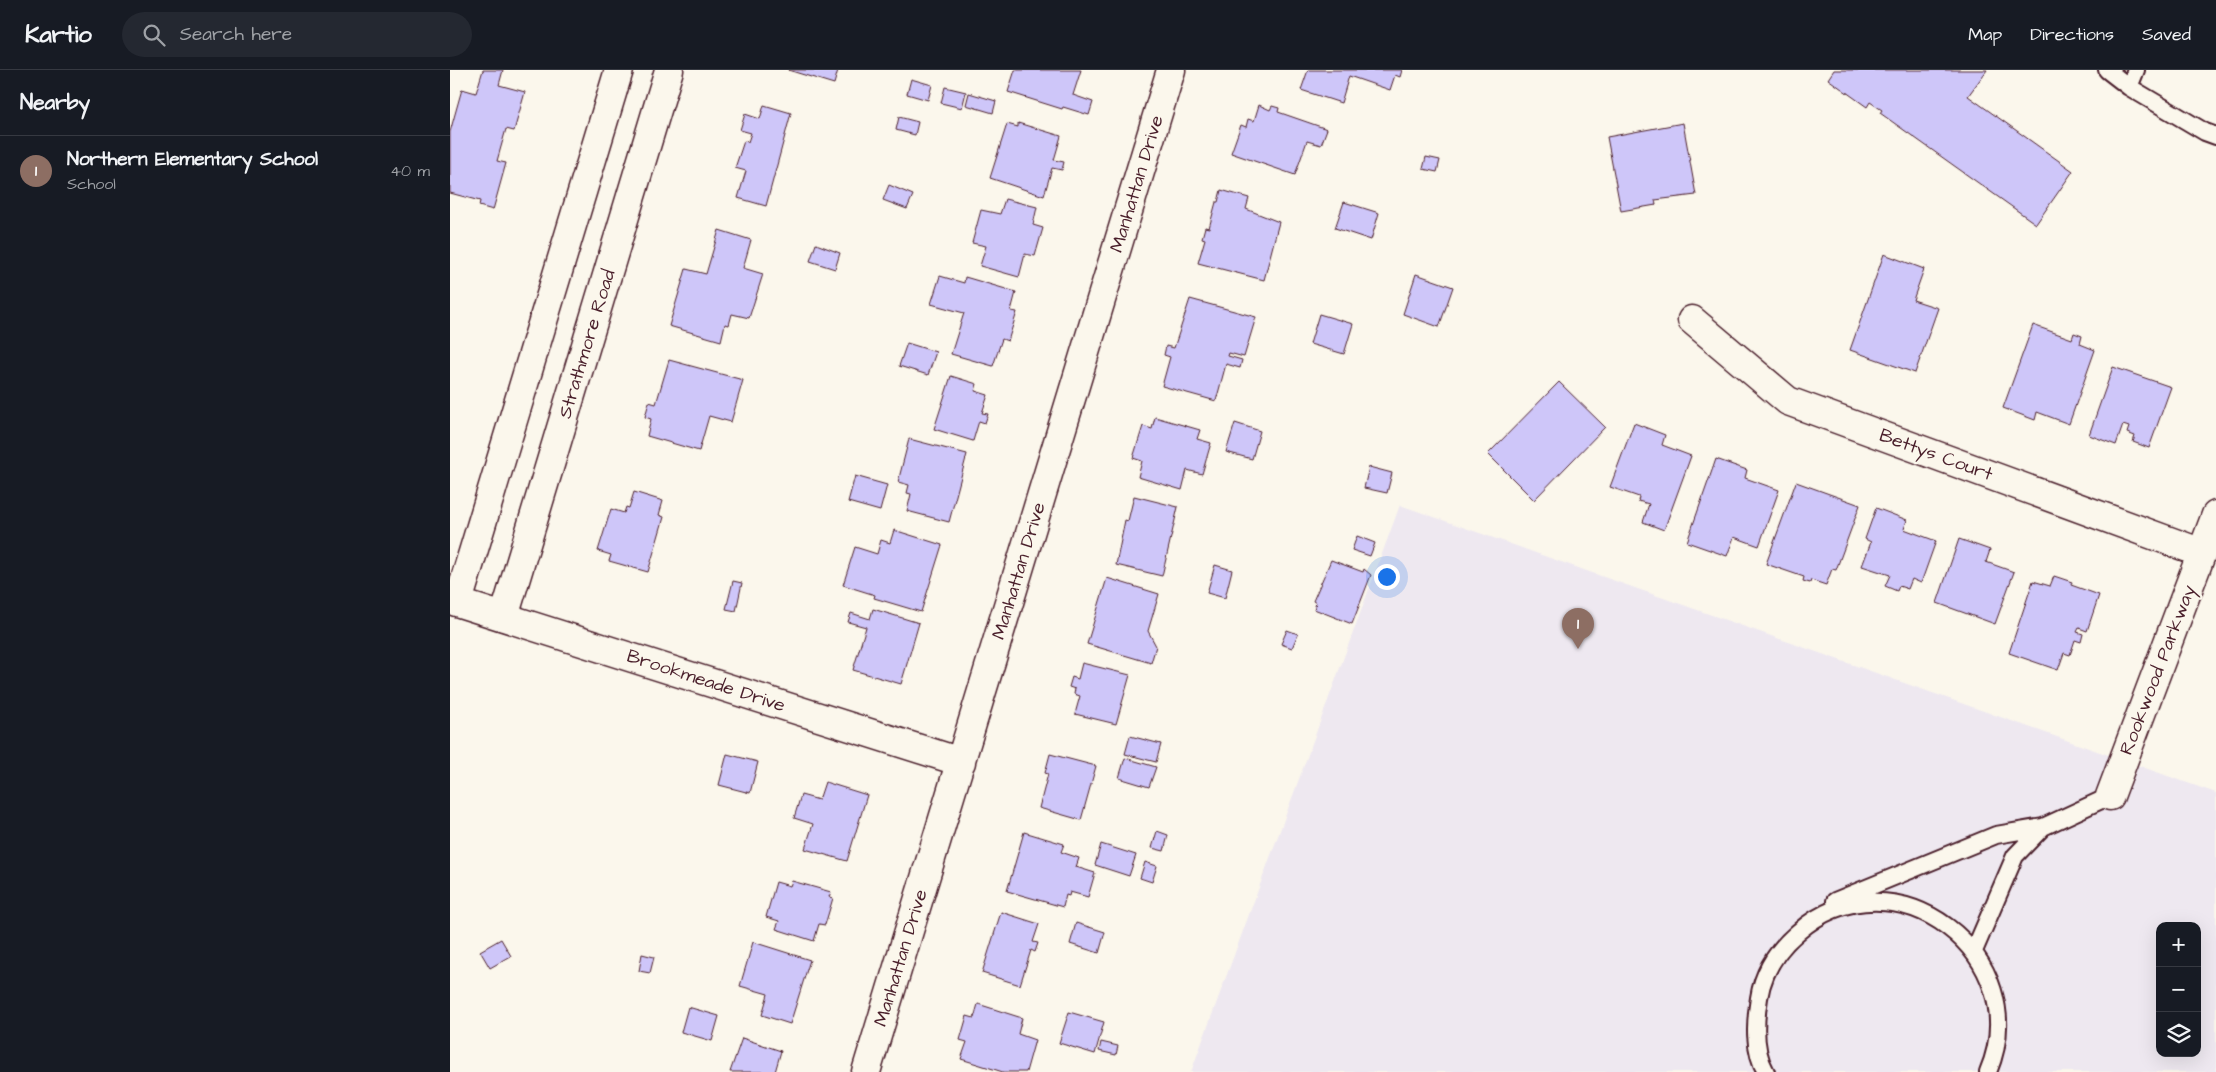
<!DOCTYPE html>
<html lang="en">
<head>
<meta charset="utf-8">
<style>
	:root { --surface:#171b24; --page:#242831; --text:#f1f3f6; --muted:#9ea1a6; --line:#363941; --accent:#1f6fb2 }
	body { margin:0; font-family:"Architects Daughter",sans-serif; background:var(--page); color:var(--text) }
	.controls { position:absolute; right:15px; bottom:15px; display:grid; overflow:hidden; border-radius:10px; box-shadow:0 5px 20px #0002 }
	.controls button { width:45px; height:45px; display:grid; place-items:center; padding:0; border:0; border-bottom:1px solid var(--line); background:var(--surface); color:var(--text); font:25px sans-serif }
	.you { position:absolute; left:936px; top:506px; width:18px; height:18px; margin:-12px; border:4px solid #fff; border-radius:50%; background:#1a73e8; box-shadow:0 0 0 8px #1a73e833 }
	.badge { display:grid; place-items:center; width:32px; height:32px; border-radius:50%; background:var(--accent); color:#fff; font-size:16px; font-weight:700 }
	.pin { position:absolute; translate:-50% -41px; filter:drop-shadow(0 1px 2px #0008) }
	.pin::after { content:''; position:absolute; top:26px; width:18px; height:15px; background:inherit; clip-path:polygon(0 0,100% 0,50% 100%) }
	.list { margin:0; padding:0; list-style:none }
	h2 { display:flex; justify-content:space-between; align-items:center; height:65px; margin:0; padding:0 20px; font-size:21px }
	h2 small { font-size:16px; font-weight:400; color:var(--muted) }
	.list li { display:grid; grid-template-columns:32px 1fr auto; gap:15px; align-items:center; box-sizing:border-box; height:70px; padding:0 20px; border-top:1px solid var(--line) }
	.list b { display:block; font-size:19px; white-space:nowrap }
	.list p { margin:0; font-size:16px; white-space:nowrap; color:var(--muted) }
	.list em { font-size:16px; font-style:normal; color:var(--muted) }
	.icon { flex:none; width:28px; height:28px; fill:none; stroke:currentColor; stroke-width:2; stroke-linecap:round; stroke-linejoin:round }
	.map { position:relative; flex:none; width:1766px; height:1002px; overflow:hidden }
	header { display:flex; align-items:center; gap:30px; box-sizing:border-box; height:70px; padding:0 25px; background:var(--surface); border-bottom:1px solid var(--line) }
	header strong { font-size:24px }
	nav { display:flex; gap:28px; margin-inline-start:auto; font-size:18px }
	.search { width:350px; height:45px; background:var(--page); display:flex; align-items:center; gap:12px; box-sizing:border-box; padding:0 18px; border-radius:28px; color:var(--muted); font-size:19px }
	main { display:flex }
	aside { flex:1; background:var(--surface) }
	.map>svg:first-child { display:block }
	.built { fill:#eee8f0; fill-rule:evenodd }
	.building { fill:#cec6f9; stroke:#4a1f2b }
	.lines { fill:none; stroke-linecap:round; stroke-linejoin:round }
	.service-casing { stroke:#4a1f2b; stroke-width:20 }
	.minor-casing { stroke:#4a1f2b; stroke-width:31 }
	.service { stroke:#fbf7ec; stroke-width:16 }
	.minor { stroke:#fbf7ec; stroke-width:28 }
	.labels { text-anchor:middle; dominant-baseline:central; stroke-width:4.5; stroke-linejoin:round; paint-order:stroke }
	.street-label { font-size:19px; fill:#4a1f2b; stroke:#fbf7ec }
</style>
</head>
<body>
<header>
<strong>Kartio</strong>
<div class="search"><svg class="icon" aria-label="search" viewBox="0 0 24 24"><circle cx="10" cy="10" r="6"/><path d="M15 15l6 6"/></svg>Search here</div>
<nav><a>Map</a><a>Directions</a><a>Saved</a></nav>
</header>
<main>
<aside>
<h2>Nearby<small></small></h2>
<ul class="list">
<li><span class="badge" style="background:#8d6e63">1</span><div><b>Northern Elementary School</b><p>School</p></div><em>40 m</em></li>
</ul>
</aside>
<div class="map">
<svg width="1766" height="1002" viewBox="0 0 1766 1002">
	<rect width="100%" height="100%" fill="#fbf7ec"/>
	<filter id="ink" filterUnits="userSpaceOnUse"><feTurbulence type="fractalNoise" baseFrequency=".02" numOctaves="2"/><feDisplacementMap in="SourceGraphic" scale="10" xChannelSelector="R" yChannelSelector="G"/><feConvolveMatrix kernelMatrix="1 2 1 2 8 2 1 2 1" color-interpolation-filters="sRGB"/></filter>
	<g filter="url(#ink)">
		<path class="built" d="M950 435 1766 723V1002H741ZM1710 856H1747V983H1710Z"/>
		<path class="building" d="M33 0H53L49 15 75 22 64 61 56 59 47 91 56 93 43 140 29 136 30 131 0 123V62L12 19 26 23Z
			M338 0H388L384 14Z
			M565 0H631L623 25 643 32 639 45 613 37 612 39 558 22Z
			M858 0H952L950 7 945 5 940 20 899 6 891 33 851 20Z
			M1384 0H1537L1518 26 1623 101 1586 154 1430 43 1432 40 1420 32 1417 37 1378 9Z
			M461 9 482 15 478 30 457 24Z
			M495 17 516 22 512 38 491 33Z
			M519 23 546 31 543 43 516 35Z
			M314 35 341 43 316 136 288 128 296 101 285 98 294 71 298 72 301 63 290 60 295 44 310 49Z
			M809 35 820 40 822 36 829 38 828 42 877 59 871 75 857 71 845 105 781 83 791 55 796 57 798 49 804 51Z
			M449 47 468 52 465 65 446 60Z
			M568 53 611 66 604 90 614 92 612 100 602 98 594 126 540 108 557 54 568 57Z
			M1233 53 1246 125 1205 130 1206 135 1171 141 1157 67Z
			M976 87 990 90 987 102 973 99Z
			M439 115 463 125 457 139 433 130Z
			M771 120 799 128 796 139 829 152 814 210 748 193 755 169 752 168 755 157 759 158 766 132H768Z
			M555 129 587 137 583 155 593 158 585 186 575 184 569 207 530 196 536 176 522 173 531 140 550 144Z
			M894 132 929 143 921 170 885 158Z
			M269 160 301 170 293 198 313 204 299 248 282 244 279 255 275 254 271 271 219 256 236 199 256 204Z
			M366 174 390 183 385 199 360 191Z
			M1434 184 1474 199 1463 230 1488 238 1465 303 1400 280Z
			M966 204 1003 217 989 257 953 244Z
			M490 206 514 213 515 207 566 222 561 241 567 242 558 271 552 269 543 296 501 284 514 243 481 234Z
			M740 229 806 247 794 287 779 283 778 286 792 290 790 298 776 294 766 331 712 316 720 287 714 285 716 276 724 278Z
			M869 244 903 254 894 284 860 274Z
			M1583 255 1622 269 1624 263 1632 266 1630 274 1645 280 1619 354 1587 342 1585 350 1553 338Z
			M457 273 486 282 478 305 449 296Z
			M219 290 293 310 281 352 259 346 249 381 197 366 201 349 195 347 199 332 206 334Z
			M1663 297 1721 317 1699 378 1683 372 1685 366 1677 363 1679 357 1673 355 1666 375 1639 365Z
			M501 306 527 314 525 321 538 325 532 343 538 344 535 353 529 351 523 371 484 359Z
			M1109 312 1155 357 1084 430 1038 384Z
			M705 347 750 360 747 369 761 373 752 404 737 400 732 420 688 407 692 391 683 388 693 356 702 359Z
			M785 353 810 361 802 389 776 382Z
			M1184 353 1215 365 1212 375 1241 386 1214 460 1193 452 1199 434 1188 431 1189 427 1160 417Z
			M459 369 517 384 499 452 457 441 461 424 457 423 459 415 448 412Z
			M1266 389 1297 400 1295 408 1329 420 1309 476 1284 467 1277 486 1237 472Z
			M919 397 942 403 937 423 914 418Z
			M405 406 437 415 430 441 398 432Z
			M1346 412 1410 435 1386 500 1382 499 1376 515 1361 510 1360 513 1353 511 1354 507 1316 494Z
			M184 422 213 431 209 445 214 447 198 502 159 491 161 485 148 481 161 439 174 443 176 437 179 438Z
			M684 426 728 437 712 506 666 495 675 450 678 451Z
			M1426 438 1457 450 1454 459 1486 471 1471 513 1462 509 1458 519 1449 516 1447 521 1435 516 1440 505 1412 496 1421 472 1415 469Z
			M444 460 492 475 471 542 424 528 425 525 393 515 405 477 427 484 431 470 440 473Z
			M907 466 925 473 920 486 902 480Z
			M1509 469 1540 480 1536 492 1564 502 1545 554 1487 533Z
			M881 490 913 502 914 499 921 505 902 554 864 539 866 533 863 531Z
			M765 495 782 500 775 528 757 523Z
			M1604 506 1622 512 1621 515 1649 525 1637 561 1629 558 1627 562 1633 564 1631 572 1625 570 1620 585 1614 583 1608 600 1559 583 1583 511 1600 516Z
			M657 508 709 524 698 561 706 576 701 593 637 574Z
			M283 511 292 513 286 541 276 539Z
			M423 539 469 553 451 614 403 600 416 557 398 552 401 543 420 549Z
			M837 560 848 564 842 578 831 574Z
			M632 593 680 605 666 654 625 644 630 626 624 624 625 619 619 617 622 607 628 609Z
			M680 666 711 674 706 692 675 684Z
			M277 684 308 692 300 723 269 715Z
			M600 684 646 696 631 750 589 738 598 704 595 703Z
			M675 688 706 697 699 717 669 708Z
			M375 712 417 725 397 791 355 779 363 754 344 748 351 725 369 730Z
			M707 761 718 765 714 781 702 778Z
			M574 762 614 774 611 782 629 788 626 797 645 803 638 827 620 822 619 826 616 825 613 837 557 821Z
			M651 774 686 785 679 806 645 795Z
			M695 792 707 796 702 812 690 808Z
			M342 811 381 822 379 827 383 828 375 855 369 854 364 871 326 859 329 851 316 847 326 812 340 816Z
			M551 842 589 854 583 872 588 873 585 882 581 880 570 915 532 903Z
			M626 853 655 862 649 883 620 874Z
			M51 869 61 886 40 898 30 881Z
			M303 872 360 890 340 954 312 945 318 924 290 916Z
			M192 884 204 887 200 903 189 901Z
			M528 934 572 948 568 964 585 970 576 1002H553L511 989 517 972 510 970 517 946 524 948Z
			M238 937 269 946 262 971 231 962Z
			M619 942 654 952 645 984 609 973Z
			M292 968 331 981 325 1002H280Z
			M651 972 668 976 666 985 649 981Z"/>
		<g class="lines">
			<g class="service-casing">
				<path id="service" d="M1657 0 1679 17 1755 62 1766 66
					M1679 17 1686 0
					M1593 757 1660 726
					M1385 831 1546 765 1593 757 1565 786 1524 881
					M1316 1002C1303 980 1305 952 1309 928 1313 902 1328 879 1348 862 1445 777 1587 887 1538 1002"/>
			</g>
			<g class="minor-casing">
				<path id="minor" d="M1242 250 1338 331 1752 483
					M0 530 511 692
					M8 532 169 0
					M54 547 219 0
					M1660 726 1766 445
					M416 1002 721 0"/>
			</g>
			<use href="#service" class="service"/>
			<use href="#minor" class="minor"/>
		</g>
	</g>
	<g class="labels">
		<g class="street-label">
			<text transform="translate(687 114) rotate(-73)">Manhattan Drive</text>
			<text transform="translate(137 274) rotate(-73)">Strathmore Road</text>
			<text transform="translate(1486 385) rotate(20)">Bettys Court</text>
			<text transform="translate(569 501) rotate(-73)">Manhattan Drive</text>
			<text transform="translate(1708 600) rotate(-69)">Rookwood Parkway</text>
			<text transform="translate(256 611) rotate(18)">Brookmeade Drive</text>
			<text transform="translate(451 888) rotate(-73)">Manhattan Drive</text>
		</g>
	</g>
</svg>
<div class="controls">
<button>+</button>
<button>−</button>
<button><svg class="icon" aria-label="layers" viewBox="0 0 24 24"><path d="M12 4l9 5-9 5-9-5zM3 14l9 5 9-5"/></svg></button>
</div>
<div class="you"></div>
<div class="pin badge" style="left:1128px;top:579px;background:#8d6e63">1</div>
</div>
</main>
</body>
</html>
